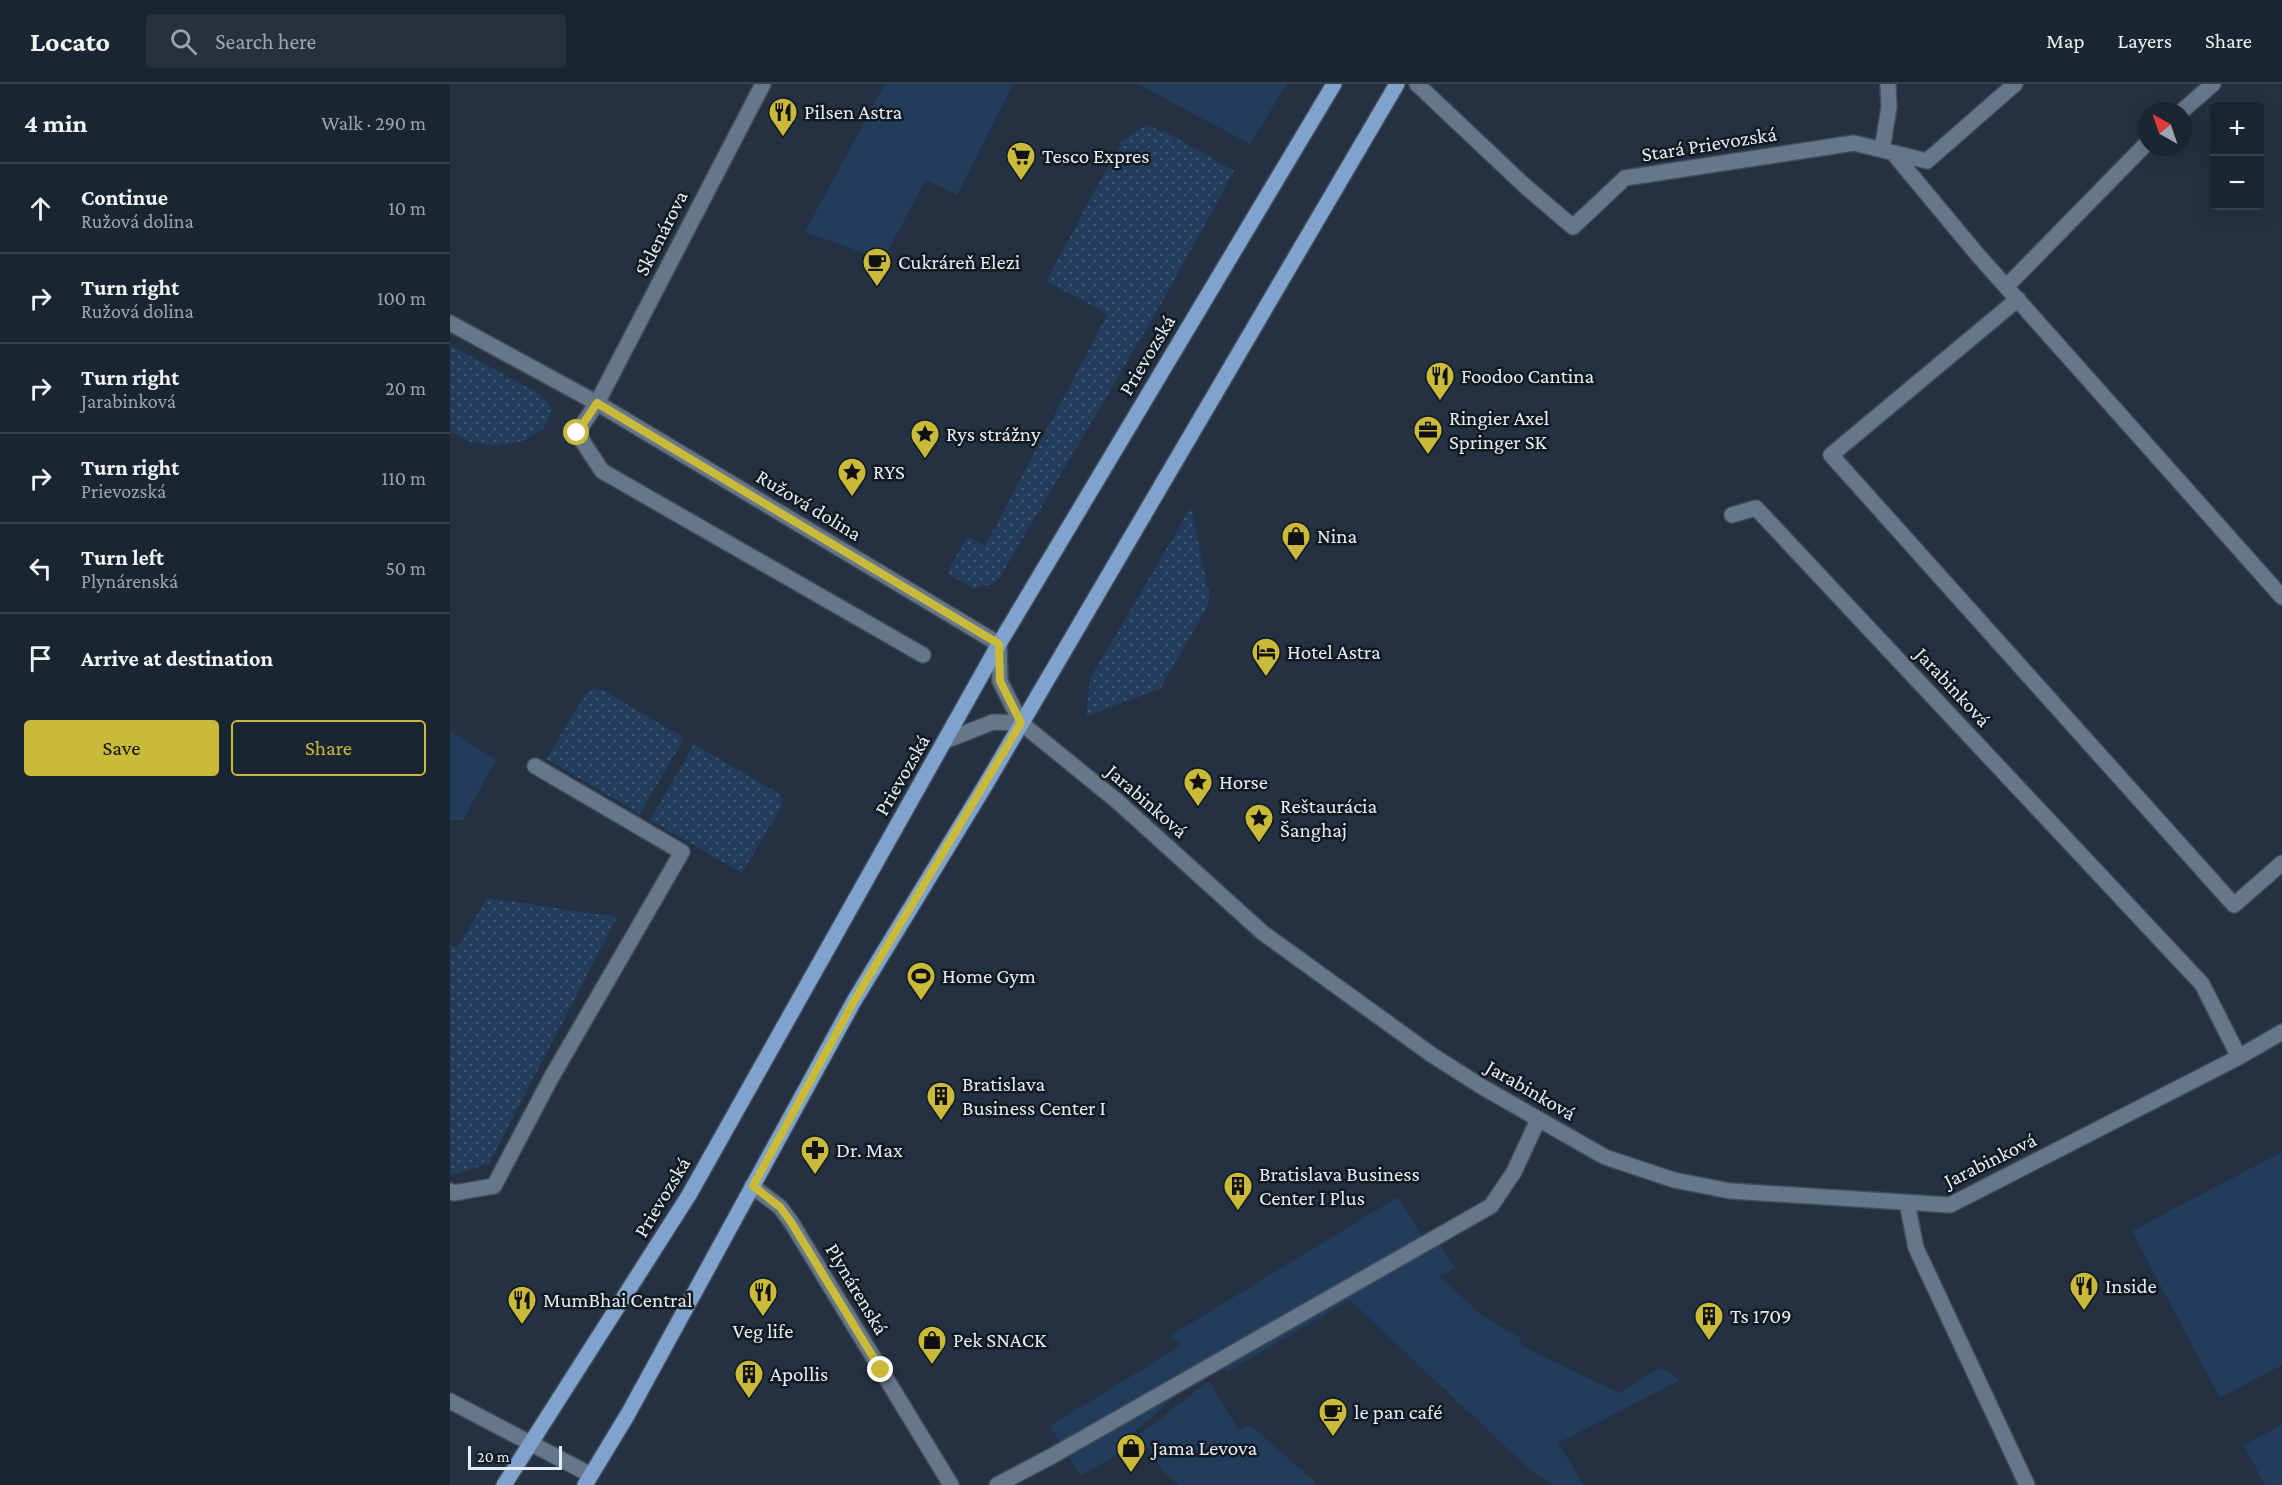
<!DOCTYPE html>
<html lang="en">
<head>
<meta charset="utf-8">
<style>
	:root { --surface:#1a2532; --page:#27313e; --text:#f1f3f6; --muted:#9fa5ac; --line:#38424d; --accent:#c9ba3a }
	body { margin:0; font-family:"Crimson Pro",serif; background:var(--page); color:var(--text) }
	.controls { position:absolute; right:18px; top:18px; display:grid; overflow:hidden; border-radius:6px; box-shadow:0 6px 24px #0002 }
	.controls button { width:54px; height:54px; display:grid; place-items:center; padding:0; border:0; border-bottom:2px solid var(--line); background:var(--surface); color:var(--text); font:30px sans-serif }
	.compass { position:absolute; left:1688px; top:18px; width:54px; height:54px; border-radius:50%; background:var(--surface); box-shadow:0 6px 24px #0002; rotate:320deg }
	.scale { position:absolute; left:18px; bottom:15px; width:94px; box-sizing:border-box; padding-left:6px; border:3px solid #e4eef9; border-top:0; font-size:16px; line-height:21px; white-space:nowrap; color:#e4eef9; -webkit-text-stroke:4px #121920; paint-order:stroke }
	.stop { position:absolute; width:18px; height:18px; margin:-14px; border:4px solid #c9ba3a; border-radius:50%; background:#fff }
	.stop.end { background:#c9ba3a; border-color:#fff; box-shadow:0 2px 6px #0008 }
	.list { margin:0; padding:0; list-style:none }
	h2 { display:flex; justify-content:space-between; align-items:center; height:78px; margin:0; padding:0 24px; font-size:26px }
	h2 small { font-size:20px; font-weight:400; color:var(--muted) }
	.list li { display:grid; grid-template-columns:39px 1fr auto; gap:18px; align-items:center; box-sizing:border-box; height:90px; padding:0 24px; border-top:2px solid var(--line) }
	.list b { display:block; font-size:22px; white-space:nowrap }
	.list p { margin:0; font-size:20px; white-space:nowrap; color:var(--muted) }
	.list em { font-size:20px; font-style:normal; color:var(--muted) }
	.actions { display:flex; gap:12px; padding:18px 24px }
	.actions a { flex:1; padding:14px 0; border:2px solid var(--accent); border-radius:6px; text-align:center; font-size:21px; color:var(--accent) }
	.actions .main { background:var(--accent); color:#111 }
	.icon { flex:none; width:33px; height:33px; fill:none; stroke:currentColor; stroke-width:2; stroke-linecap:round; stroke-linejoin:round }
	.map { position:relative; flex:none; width:1832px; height:1401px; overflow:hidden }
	header { display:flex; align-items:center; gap:36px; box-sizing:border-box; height:84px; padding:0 30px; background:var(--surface); border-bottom:2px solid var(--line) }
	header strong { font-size:28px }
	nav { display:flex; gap:33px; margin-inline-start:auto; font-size:21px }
	.search { width:420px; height:54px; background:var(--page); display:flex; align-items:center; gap:15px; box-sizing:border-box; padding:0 21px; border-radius:6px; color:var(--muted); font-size:22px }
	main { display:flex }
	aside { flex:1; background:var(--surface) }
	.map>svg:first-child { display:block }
	.grass { fill:url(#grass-dots) }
	.green { fill:#223d5b }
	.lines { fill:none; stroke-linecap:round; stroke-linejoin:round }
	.minor-casing { stroke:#404c5a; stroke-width:18 }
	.major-casing { stroke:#404c5a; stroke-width:18 }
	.minor { stroke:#66778a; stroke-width:15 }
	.major { stroke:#7fa3cd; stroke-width:15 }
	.route { stroke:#c9ba3a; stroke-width:8 }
	.labels { text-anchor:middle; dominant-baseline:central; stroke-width:5; stroke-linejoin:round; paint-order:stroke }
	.poi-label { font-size:21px; fill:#e4eef9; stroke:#121920; text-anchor:start }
	.street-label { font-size:21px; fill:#e4eef9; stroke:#121920 }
</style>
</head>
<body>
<header>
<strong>Locato</strong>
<div class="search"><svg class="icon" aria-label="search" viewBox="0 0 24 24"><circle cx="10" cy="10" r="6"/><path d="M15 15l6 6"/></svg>Search here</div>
<nav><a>Map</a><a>Layers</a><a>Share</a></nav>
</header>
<main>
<aside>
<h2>4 min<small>Walk · 290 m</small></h2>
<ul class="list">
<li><svg class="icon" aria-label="ahead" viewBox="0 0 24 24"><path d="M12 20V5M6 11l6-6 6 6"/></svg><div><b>Continue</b><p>Ružová dolina</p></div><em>10 m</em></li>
<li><svg class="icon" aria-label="right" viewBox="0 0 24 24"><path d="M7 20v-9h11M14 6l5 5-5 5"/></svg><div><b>Turn right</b><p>Ružová dolina</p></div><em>100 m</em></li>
<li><svg class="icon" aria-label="right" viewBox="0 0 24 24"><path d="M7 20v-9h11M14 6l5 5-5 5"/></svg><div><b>Turn right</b><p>Jarabinková</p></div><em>20 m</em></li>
<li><svg class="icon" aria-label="right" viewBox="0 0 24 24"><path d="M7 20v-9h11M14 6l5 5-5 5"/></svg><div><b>Turn right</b><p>Prievozská</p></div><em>110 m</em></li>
<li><svg class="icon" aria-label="left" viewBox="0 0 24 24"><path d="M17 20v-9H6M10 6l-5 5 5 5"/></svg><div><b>Turn left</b><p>Plynárenská</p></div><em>50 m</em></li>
<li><svg class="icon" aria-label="arrive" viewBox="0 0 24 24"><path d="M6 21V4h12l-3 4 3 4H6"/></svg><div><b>Arrive at destination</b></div></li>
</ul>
<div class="actions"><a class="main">Save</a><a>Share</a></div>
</aside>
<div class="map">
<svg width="1832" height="1401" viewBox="0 0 1832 1401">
	<defs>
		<pattern id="grass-dots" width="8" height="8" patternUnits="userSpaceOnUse" patternTransform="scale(1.5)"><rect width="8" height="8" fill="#223d5b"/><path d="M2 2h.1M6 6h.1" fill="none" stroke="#425973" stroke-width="1.8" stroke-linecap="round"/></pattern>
	</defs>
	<rect width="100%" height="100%" fill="#233142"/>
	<path class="grass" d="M696 41 723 52 784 87 710 222 547 498 524 505 497 489 517 452 535 462 658 230 596 197 672 57Z
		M0 261 91 311 102 325 94 344 73 357 44 362 17 357 0 347Z
		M741 423 760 514 755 527 710 605 636 632 640 595Z
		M143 604 153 606 234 654 190 730 96 675 134 613Z
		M244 660 331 711 332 722 292 789 200 736Z
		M37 814 167 833 39 1080 0 1091V861L8 863Z"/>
	<path class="green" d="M435 0H563L507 111 476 95 433 176 355 148Z
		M688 0H837L800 60Z
		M0 647 46 676 13 736H0Z
		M1832 1068V1281L1770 1314 1682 1147Z
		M948 1113 979 1163 988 1158 1005 1184 990 1193 1034 1233 1069 1253 1072 1262 1169 1309 1209 1284 1223 1290 1228 1297 1108 1359 1134 1401H1103L1076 1382 900 1216 777 1288 769 1278 762 1281 681 1351 676 1365 631 1392 600 1342 732 1261 720 1252Z
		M759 1297 789 1347 800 1341 869 1401H728L712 1386 690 1350Z
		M1832 1341V1401H1815L1794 1361Z"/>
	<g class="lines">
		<g class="minor-casing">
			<path id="minor" d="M313 0 147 319 127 349 152 387 473 571
				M967 0 1075 102 1123 143 1175 94 1404 59 1477 77 1565 0
				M1732 27 1763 0
				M1432 66 1439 23 1438 0
				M1443 69 1527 170 1832 513
				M1557 202 1697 59
				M1568 215 1381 371 1784 821 1832 779
				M0 239 147 319 549 560 550 597 571 639 667 717 813 849 982 971 1034 1004 1155 1073 1224 1096 1280 1107 1500 1121 1789 973 1832 948
				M1282 431 1306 424 1752 900 1789 973
				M495 657 543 638 571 639
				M302 1102 330 1123 341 1138 501 1401
				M0 1107 4 1109 44 1102 101 994 232 768 85 682
				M1457 1119 1466 1164 1577 1401
				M0 1317 141 1391
				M547 1401 602 1372 1041 1122 1064 1088 1088 1036"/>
		</g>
		<g class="major-casing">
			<path id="major" d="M54 1401 239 1111 549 560 884 0
				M135 1401 178 1330 404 917 536 700 947 0"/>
		</g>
		<use href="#minor" class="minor"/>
		<use href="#major" class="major"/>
	</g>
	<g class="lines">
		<path class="route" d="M127 349 147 319 549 560 550 597 571 639 404 917 303 1102 330 1123 341 1138 431 1286"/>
	</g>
	<defs>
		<g id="restaurant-pin" transform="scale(1.5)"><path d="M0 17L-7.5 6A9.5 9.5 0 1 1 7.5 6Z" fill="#c9ba3a" stroke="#121920"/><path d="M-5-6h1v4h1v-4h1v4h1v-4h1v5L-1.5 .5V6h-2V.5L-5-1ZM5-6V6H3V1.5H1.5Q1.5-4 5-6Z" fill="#111"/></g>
		<g id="supermarket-pin" transform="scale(1.5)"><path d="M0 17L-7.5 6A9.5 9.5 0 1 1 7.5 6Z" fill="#c9ba3a" stroke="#121920"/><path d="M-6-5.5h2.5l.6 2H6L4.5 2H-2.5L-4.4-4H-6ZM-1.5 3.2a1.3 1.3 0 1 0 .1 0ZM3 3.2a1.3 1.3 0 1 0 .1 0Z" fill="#111"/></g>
		<g id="cafe-pin" transform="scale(1.5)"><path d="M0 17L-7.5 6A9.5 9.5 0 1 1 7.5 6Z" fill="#c9ba3a" stroke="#121920"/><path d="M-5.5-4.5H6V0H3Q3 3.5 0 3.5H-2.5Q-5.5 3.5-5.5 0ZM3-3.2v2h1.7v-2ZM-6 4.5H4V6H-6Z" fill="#111"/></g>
		<g id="office-pin" transform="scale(1.5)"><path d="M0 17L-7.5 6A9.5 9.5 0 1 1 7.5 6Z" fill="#c9ba3a" stroke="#121920"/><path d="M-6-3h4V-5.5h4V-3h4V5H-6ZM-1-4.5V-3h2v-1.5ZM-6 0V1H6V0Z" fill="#111"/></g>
		<g id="sight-pin" transform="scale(1.5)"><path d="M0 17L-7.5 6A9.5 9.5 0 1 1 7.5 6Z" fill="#c9ba3a" stroke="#121920"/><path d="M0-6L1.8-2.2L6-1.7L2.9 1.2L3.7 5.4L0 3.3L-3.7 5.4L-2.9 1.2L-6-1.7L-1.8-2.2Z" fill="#111"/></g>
		<g id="shop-pin" transform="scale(1.5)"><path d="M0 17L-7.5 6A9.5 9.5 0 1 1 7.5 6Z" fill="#c9ba3a" stroke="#121920"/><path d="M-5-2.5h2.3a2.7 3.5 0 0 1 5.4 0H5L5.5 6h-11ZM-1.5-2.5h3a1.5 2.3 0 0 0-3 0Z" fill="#111"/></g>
		<g id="hotel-pin" transform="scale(1.5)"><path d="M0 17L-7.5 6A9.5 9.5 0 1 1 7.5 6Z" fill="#c9ba3a" stroke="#121920"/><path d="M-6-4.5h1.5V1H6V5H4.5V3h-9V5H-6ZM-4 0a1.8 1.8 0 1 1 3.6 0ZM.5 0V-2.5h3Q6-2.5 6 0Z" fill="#111"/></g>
		<g id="stadium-pin" transform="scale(1.5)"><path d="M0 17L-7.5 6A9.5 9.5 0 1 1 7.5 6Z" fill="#c9ba3a" stroke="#121920"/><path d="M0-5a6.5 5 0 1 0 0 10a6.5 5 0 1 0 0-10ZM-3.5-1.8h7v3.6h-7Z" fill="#111"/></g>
		<g id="building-pin" transform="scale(1.5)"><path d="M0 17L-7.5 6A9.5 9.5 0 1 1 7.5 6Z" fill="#c9ba3a" stroke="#121920"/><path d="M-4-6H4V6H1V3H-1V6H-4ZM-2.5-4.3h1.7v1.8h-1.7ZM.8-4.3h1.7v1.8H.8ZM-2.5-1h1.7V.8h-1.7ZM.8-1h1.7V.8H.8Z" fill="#111"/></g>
		<g id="pharmacy-pin" transform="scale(1.5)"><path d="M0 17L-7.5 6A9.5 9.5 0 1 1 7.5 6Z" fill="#c9ba3a" stroke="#121920"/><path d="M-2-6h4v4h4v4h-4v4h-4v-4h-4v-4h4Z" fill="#111"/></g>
	</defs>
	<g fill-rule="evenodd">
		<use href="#restaurant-pin" x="333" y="28"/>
		<use href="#supermarket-pin" x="571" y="72"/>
		<use href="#cafe-pin" x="427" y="178"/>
		<use href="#restaurant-pin" x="990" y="292"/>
		<use href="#office-pin" x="978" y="346"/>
		<use href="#sight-pin" x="475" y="350"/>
		<use href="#sight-pin" x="402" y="388"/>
		<use href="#shop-pin" x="846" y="452"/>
		<use href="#hotel-pin" x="816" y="568"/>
		<use href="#sight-pin" x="748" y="698"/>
		<use href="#sight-pin" x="809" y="734"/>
		<use href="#stadium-pin" x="471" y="892"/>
		<use href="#building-pin" x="491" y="1012"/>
		<use href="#pharmacy-pin" x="365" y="1066"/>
		<use href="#building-pin" x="788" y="1102"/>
		<use href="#restaurant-pin" x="1634" y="1202"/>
		<use href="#restaurant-pin" x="313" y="1208"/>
		<use href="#restaurant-pin" x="72" y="1216"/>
		<use href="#building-pin" x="1259" y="1232"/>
		<use href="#shop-pin" x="482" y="1256"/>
		<use href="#building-pin" x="299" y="1290"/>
		<use href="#cafe-pin" x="883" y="1328"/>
		<use href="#shop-pin" x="681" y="1364"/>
	</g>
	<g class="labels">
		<g class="poi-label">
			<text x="354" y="28">Pilsen Astra</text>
			<text x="592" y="72">Tesco Expres</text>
			<text x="448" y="178">Cukráreň Elezi</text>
			<text x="1011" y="292">Foodoo Cantina</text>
			<text x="999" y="334">Ringier Axel<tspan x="999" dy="24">Springer SK</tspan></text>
			<text x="496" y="350">Rys strážny</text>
			<text x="423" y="388">RYS</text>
			<text x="867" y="452">Nina</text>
			<text x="837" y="568">Hotel Astra</text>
			<text x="769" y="698">Horse</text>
			<text x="830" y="722">Reštaurácia<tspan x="830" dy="24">Šanghaj</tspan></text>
			<text x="492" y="892">Home Gym</text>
			<text x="512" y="1000">Bratislava<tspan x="512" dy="24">Business Center I</tspan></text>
			<text x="386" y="1066">Dr. Max</text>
			<text x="809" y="1090">Bratislava Business<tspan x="809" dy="24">Center I Plus</tspan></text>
			<text x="1655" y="1202">Inside</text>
			<text x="93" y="1216">MumBhai Central</text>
			<text x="1280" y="1232">Ts 1709</text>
			<text x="313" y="1247" text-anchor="middle">Veg life</text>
			<text x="503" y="1256">Pek SNACK</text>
			<text x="320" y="1290">Apollis</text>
			<text x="904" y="1328">le pan café</text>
			<text x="702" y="1364">Jama Levova</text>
		</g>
		<g class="street-label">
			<text transform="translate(1259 60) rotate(-9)">Stará Prievozská</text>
			<text transform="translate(211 149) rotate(-63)">Sklenárova</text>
			<text transform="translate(697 271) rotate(-59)">Prievozská</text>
			<text transform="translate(359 421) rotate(31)">Ružová dolina</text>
			<text transform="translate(1503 603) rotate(47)">Jarabinková</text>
			<text transform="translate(452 691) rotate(-60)">Prievozská</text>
			<text transform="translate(697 717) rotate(41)">Jarabinková</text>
			<text transform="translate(1081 1006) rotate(30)">Jarabinková</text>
			<text transform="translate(1540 1076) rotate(-26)">Jarabinková</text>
			<text transform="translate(212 1113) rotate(-59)">Prievozská</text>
			<text transform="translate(407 1205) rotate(59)">Plynárenská</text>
		</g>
	</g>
</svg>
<div class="controls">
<button>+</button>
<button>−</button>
</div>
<svg class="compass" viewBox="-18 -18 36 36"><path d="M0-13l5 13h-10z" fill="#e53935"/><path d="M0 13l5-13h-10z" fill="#9fa5ac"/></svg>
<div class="scale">20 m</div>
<div class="stop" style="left:127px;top:349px"></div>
<div class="stop end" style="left:431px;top:1286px"></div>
</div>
</main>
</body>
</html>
